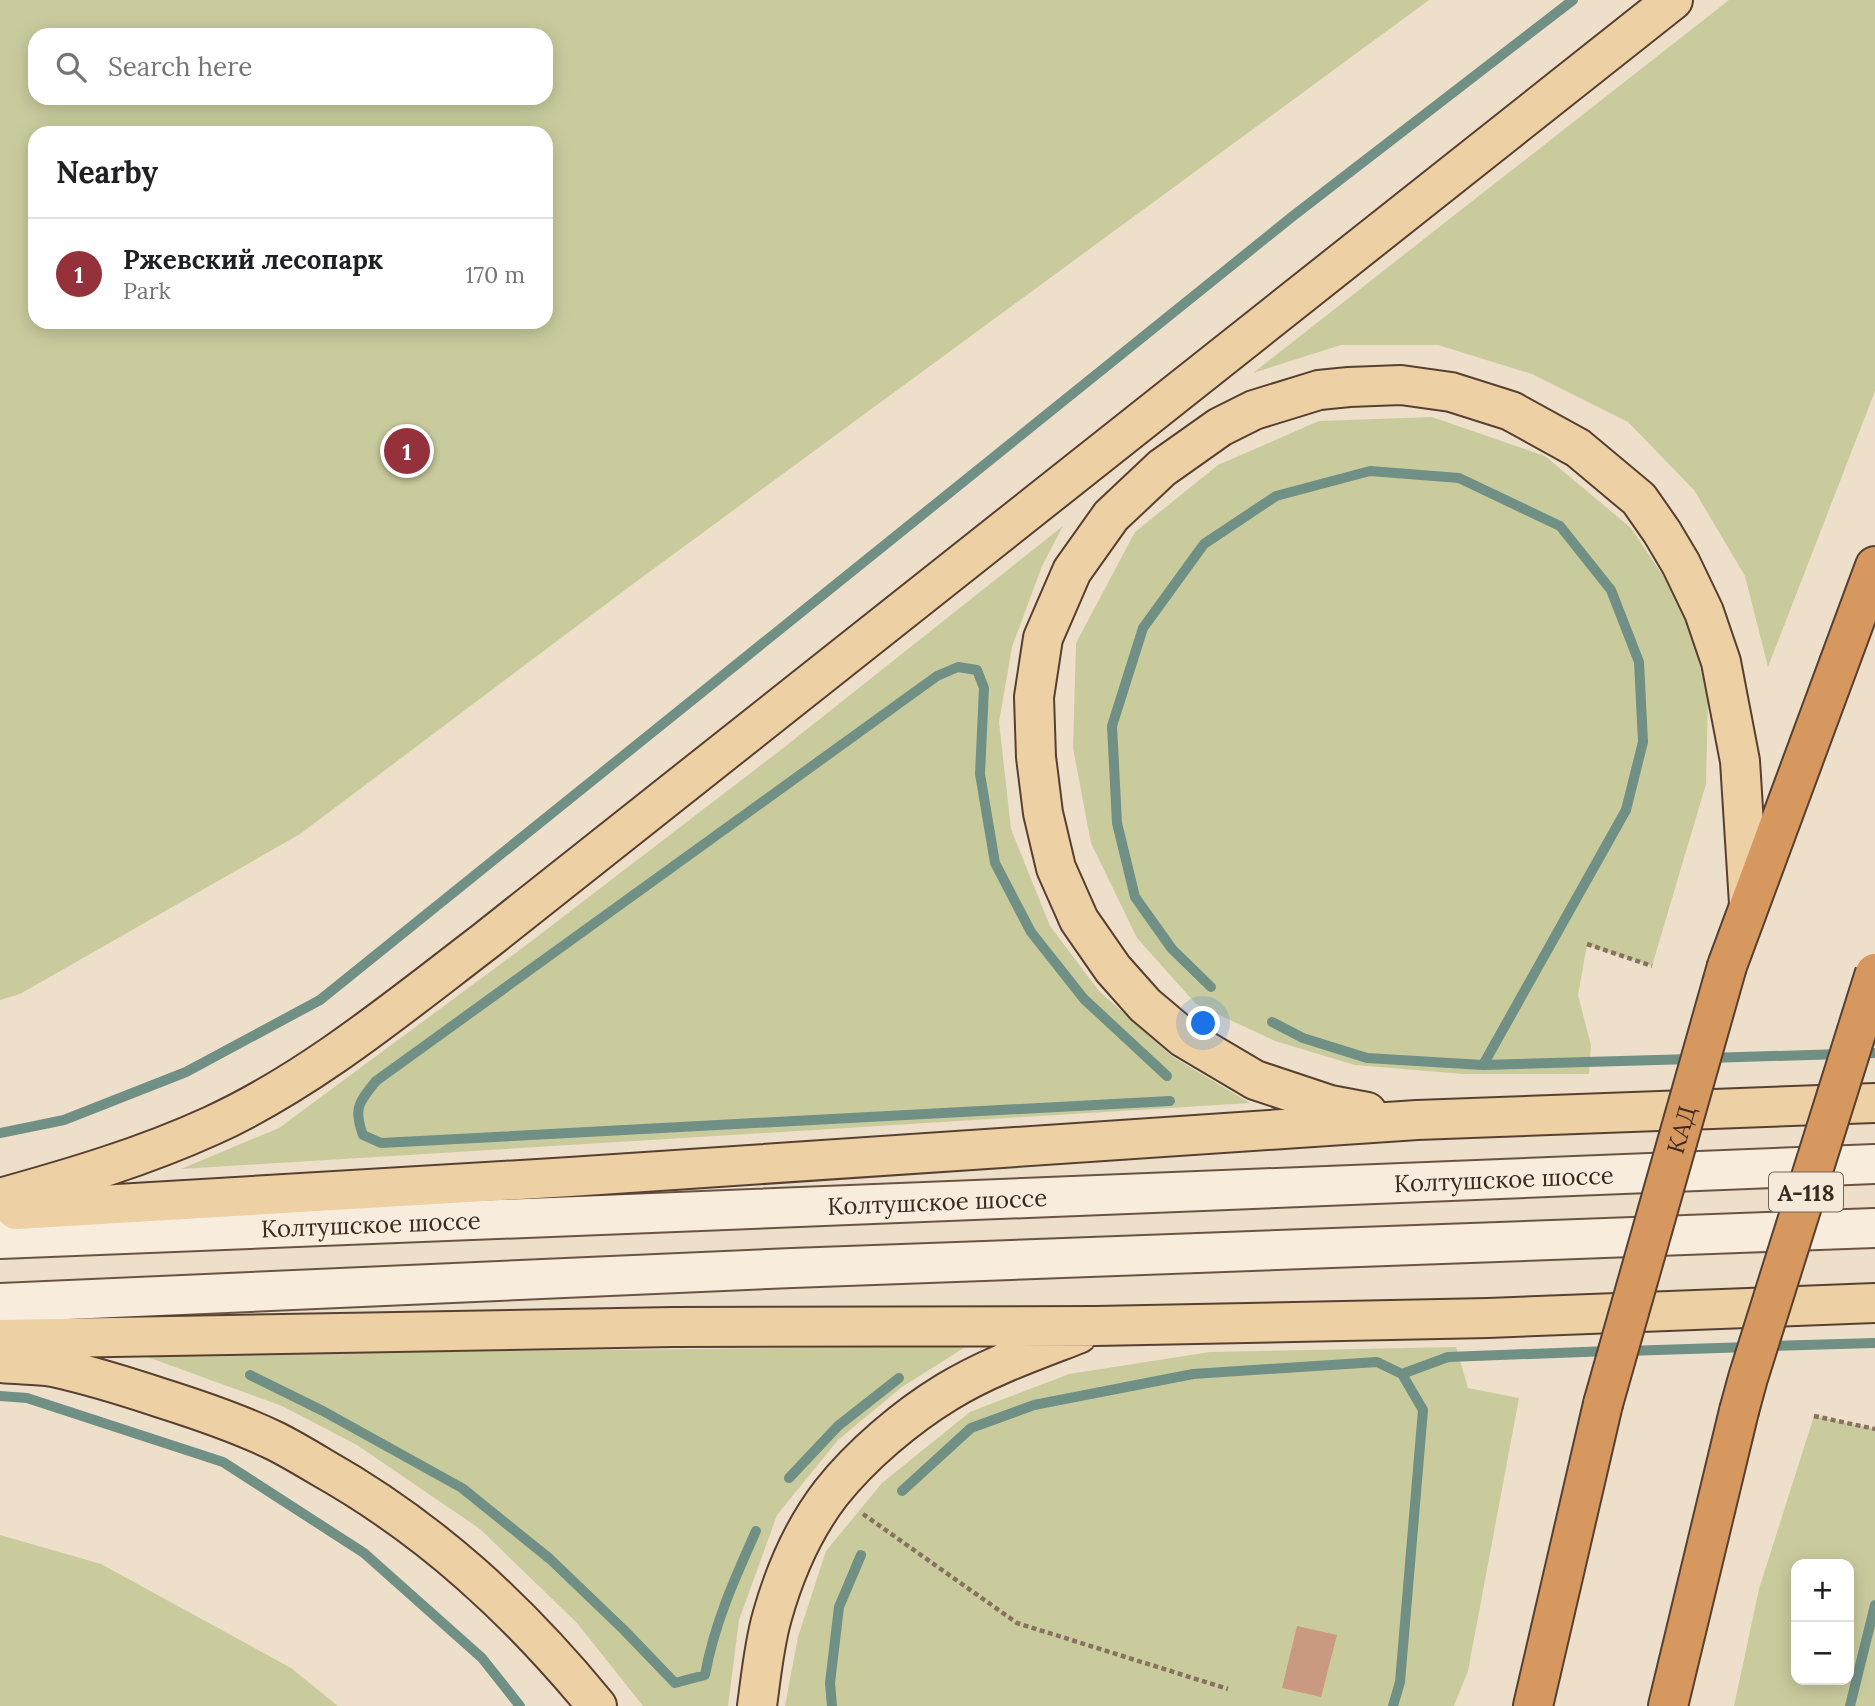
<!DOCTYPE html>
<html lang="en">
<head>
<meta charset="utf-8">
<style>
	:root { --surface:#fff; --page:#f2f2f2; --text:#202124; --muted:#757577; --line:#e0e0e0; --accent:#95313b }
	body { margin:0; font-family:Lora,serif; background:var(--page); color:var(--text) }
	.controls { position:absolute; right:21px; bottom:21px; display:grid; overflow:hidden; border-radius:14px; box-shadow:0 4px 18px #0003 }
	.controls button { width:63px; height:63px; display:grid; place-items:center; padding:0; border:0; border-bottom:2px solid var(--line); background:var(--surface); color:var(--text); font:35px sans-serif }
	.you { position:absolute; left:1204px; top:1024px; width:24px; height:24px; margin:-18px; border:5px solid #fff; border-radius:50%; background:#1a73e8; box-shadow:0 0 0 10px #1a73e833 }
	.badge { display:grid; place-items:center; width:46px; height:46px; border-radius:50%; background:var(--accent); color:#fff; font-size:23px; font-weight:700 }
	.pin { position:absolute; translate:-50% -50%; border:4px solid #fff; box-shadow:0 2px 7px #0006 }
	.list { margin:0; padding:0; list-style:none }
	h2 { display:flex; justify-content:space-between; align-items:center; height:91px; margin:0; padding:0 28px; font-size:30px }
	h2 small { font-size:23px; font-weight:400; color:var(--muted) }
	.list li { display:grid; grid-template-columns:46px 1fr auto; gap:21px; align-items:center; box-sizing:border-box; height:112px; padding:0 28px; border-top:2px solid var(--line) }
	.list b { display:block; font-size:26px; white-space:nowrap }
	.list p { margin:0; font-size:23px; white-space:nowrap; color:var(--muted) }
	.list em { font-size:23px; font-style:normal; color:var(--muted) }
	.icon { flex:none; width:38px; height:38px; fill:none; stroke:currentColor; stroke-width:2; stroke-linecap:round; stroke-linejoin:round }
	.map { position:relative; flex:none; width:1875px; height:1706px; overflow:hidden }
	.search { position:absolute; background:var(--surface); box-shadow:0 4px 18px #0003; left:28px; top:28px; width:525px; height:77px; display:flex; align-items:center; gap:18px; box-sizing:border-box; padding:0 24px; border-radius:21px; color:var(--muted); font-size:26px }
	.panel { position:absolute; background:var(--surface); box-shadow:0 4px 18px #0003; left:28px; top:126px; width:525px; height:203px; border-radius:21px }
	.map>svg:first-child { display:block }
	.green { fill:#cacb9d; fill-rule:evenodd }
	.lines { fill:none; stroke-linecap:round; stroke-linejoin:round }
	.stream { stroke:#709085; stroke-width:10 }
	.building { fill:#c99981 }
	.secondary-casing { stroke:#6b5342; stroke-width:42 }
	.primary-casing { stroke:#574032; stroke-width:42 }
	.highway-casing { stroke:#574032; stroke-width:42 }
	.path { stroke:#89715f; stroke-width:4.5; stroke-dasharray:5 3.5; stroke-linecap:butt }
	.secondary { stroke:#f8eddd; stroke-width:38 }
	.primary { stroke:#edd0a4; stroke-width:38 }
	.highway { stroke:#d79860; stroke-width:38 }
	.highway-bridge-casing { stroke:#574032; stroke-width:42; stroke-linecap:butt }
	.highway-bridge { stroke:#d79860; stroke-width:38 }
	.labels { text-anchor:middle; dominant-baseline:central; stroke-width:6; stroke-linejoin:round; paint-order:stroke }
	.shield { fill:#f5ead9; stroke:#726458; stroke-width:2 }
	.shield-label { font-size:23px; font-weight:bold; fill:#3a2b21 }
	.street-label { font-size:24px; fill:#3a2b21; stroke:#f5ead9 }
</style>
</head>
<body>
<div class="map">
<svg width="1875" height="1706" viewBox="0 0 1875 1706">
	<rect width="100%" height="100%" fill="#eddfc9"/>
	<path class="green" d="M0 0H1429L637 581 300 834 20 994 0 1000ZM35 35H546V98H35ZM35 133H546V322H35Z
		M1729 0H1875V391L1768 667 1745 576 1694 490 1628 422 1532 374 1438 345H1341L1253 373Z
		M1432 417 1545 456 1631 528 1685 609 1708 698 1706 784 1652 966 1587 945 1578 995 1591 1045 1589 1074H1464L1355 1065 1275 1041 1196 1004 1137 938 1091 843 1073 748 1076 643 1135 532 1218 465 1319 421Z
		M1063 526 1042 566 1012 647 999 722 1011 829 1050 926 1099 991 1173 1057 1250 1103 181 1169 279 1128 525 946 782 749Z
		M967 1346 902 1387 838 1440 777 1515 739 1620 728 1706H643L577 1623 480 1529 357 1445 282 1406 142 1355Z
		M1456 1347 1468 1388 1519 1398 1468 1671 1454 1706H785L798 1637 826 1551 882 1483 970 1412 1069 1374 1210 1352Z
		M1814 1416 1875 1429V1706H1734L1759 1589ZM1796 1564H1849V1680H1796Z
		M0 1535 101 1564 291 1668 338 1706H0Z"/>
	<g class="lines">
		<path class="stream" d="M1211 987 1172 949 1135 897 1117 823 1112 726 1143 628 1204 544 1276 496 1370 471 1459 478 1560 526 1611 590 1639 662 1643 742 1626 810 1483 1065
			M1272 1022 1303 1038 1367 1058 1483 1065 1692 1059
			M1708 1058 1875 1053
			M1167 1076 1084 999 1031 932 995 863 980 774 984 688 977 670 958 667 937 676 376 1081C359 1102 353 1108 363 1135L381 1143 1170 1101
			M0 1133 64 1120 186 1072 320 1000 1293 216 1573 0
			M1766 1346 1875 1343
			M1626 1351 1750 1347
			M250 1375 323 1411 462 1488 550 1559 624 1630 675 1683 705 1675C714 1624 735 1578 756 1531
			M0 1396 27 1398 223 1462 364 1553 482 1658 520 1706
			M789 1478 838 1426 899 1378
			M902 1491 971 1428 1034 1405 1193 1374 1377 1362 1402 1374 1448 1357 1610 1351
			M832 1706 830 1683 839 1607 861 1555
			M1393 1706 1400 1682 1423 1410 1402 1374
			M1850 1706 1875 1605"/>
	</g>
	<path class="building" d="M1297 1626 1337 1635 1321 1697 1282 1688Z"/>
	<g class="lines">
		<g class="secondary-casing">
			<g id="secondary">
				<path id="s1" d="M0 1239 1875 1164"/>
				<path d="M0 1303 792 1268 1875 1228"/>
			</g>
		</g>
		<g class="primary-casing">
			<path id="primary" d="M1367 1112 1330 1105 1255 1080 1184 1038 1145 1005 1113 969 1079 920 1056 868 1043 813 1036 757 1034 697 1043 638 1072 571 1111 516 1162 468 1220 427 1254 410 1319 390 1349 387 1401 385 1451 392 1511 411 1578 448 1639 499 1662 532 1681 564 1704 612 1721 662 1740 761 1749 904
				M0 1198C72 1178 143 1157 211 1126 308 1082 399 1007 484 942L1673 0
				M16 1210 570 1177 1417 1120 1875 1103
				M0 1339 673 1327 1096 1326 1488 1318 1875 1303
				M0 1363C17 1365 36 1364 53 1367 89 1375 125 1386 161 1398 199 1410 238 1423 275 1441 291 1449 306 1458 321 1467 431 1529 517 1609 597 1706
				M757 1706C761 1677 764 1645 772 1617 784 1574 804 1528 831 1493 861 1455 906 1417 947 1392 988 1367 1034 1351 1078 1334"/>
		</g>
		<g class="highway-casing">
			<path id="highway" d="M1727 966 1875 566
				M1533 1706 1603 1404
				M1668 1706 1739 1411"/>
		</g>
		<path class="path" d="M1587 944 1652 966
			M1814 1416 1875 1429
			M863 1514 1017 1623 1228 1689"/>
		<use href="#secondary" class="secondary"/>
		<use href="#primary" class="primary"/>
		<use href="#highway" class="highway"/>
		<g class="highway-bridge-casing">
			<g id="highway-bridge">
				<path id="s2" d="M1603 1404 1727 966"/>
				<path d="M1739 1411 1748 1378 1875 973"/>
			</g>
		</g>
		<use href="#highway-bridge" class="highway-bridge"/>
	</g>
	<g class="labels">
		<rect class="shield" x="1769" y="1172.5" width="74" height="39" rx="5"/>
		<g class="shield-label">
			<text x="1806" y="1192">А-118</text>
		</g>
		<g class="street-label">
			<text stroke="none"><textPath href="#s2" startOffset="285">КАД</textPath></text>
			<text stroke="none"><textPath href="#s1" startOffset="1505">Колтушское шоссе</textPath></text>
			<text stroke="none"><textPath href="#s1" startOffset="938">Колтушское шоссе</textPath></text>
			<text stroke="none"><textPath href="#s1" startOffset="371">Колтушское шоссе</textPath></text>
		</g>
	</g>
</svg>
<div class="controls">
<button>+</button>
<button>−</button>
</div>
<div class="you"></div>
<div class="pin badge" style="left:407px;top:451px">1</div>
<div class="search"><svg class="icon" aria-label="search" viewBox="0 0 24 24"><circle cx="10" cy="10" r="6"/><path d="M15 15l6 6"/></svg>Search here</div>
<section class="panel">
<h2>Nearby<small></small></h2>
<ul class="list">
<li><span class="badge">1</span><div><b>Ржевский лесопарк</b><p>Park</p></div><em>170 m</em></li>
</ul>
</section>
</div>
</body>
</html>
